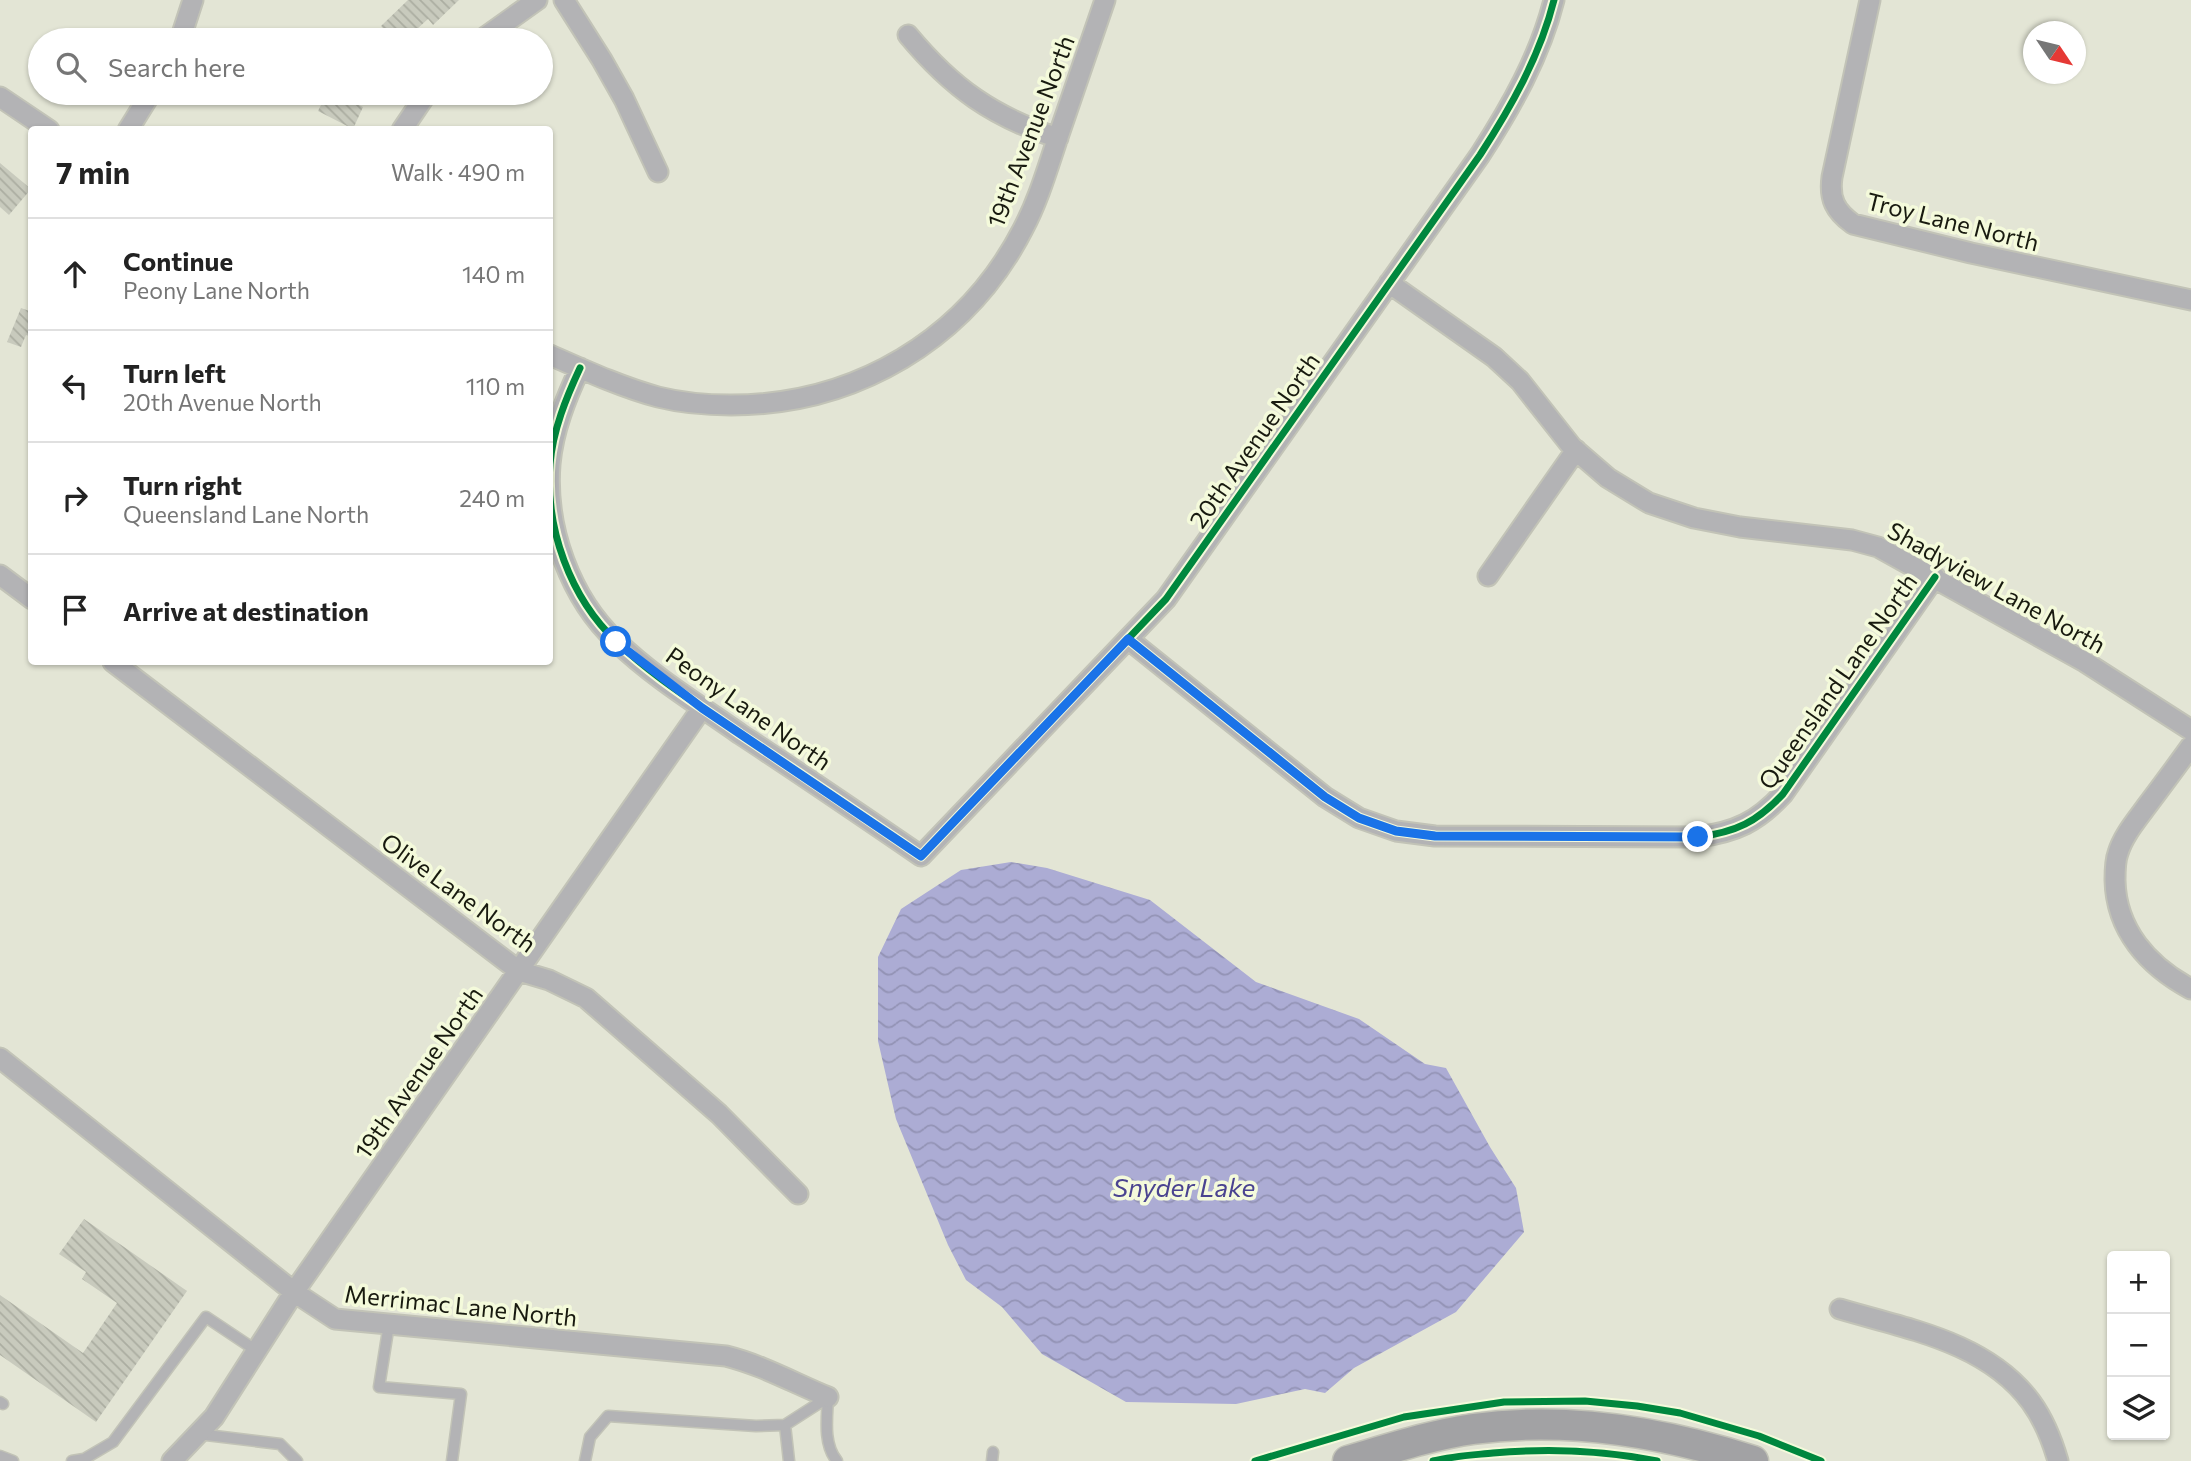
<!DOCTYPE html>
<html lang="en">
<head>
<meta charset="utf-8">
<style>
	:root { --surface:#fff; --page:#f6f6f6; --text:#222; --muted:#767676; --line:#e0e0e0 }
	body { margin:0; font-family:Commissioner,sans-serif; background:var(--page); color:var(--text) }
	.controls { position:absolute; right:21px; bottom:21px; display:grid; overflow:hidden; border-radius:7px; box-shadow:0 2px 5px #0004 }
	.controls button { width:63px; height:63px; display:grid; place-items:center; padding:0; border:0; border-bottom:2px solid var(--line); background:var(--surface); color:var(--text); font:35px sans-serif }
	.compass { position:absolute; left:2023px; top:21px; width:63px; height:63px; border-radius:50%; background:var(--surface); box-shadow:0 2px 5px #0004; rotate:125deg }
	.stop { position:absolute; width:21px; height:21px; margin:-16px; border:5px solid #1a73e8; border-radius:50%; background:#fff }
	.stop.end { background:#1a73e8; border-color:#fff; box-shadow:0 2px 7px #0008 }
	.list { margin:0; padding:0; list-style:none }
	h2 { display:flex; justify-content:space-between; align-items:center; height:91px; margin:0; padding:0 28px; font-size:30px }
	h2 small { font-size:23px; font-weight:400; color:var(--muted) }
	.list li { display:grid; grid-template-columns:46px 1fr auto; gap:21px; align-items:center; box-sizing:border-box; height:112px; padding:0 28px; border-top:2px solid var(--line) }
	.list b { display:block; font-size:26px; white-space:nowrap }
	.list p { margin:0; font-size:23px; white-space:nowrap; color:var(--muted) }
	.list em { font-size:23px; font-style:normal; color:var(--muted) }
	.icon { flex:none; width:38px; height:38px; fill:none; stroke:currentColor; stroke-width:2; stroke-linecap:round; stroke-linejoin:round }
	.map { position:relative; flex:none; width:2191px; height:1461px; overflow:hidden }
	.search { position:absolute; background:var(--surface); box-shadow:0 2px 5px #0004; left:28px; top:28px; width:525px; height:77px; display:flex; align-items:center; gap:18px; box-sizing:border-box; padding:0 24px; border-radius:38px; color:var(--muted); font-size:26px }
	.panel { position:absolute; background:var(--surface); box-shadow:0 2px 5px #0004; left:28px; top:126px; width:525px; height:539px; border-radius:7px }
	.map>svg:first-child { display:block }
	.water { fill:url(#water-waves) }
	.building { fill:url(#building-back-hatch) }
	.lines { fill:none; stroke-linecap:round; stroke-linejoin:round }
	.lane-casing { stroke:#c2c3b7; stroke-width:13 }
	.street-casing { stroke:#c2c3b7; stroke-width:23 }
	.primary-casing { stroke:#c2c3b7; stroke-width:33 }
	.lane { stroke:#b3b3b5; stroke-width:10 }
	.street { stroke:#b3b3b5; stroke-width:19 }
	.primary { stroke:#a2a2a4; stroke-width:30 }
	.cycleway-casing { stroke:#f4fadb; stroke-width:11 }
	.cycleway { stroke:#00873e; stroke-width:7 }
	.route { stroke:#1a73e8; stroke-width:9 }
	.labels { text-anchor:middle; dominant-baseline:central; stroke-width:7; stroke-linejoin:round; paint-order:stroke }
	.street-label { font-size:24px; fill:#181a0f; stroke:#f4fadb }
	.water-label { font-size:26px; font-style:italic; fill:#4a4390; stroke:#f4fadb }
</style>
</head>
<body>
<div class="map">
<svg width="2191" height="1461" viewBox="0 0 2191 1461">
	<defs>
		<pattern id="water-waves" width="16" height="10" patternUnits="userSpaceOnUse" patternTransform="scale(1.75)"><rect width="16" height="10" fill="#acacd4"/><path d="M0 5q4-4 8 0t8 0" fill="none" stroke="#9393b5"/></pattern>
		<pattern id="building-back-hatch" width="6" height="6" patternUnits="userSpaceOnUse" patternTransform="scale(1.75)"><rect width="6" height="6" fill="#c8cabd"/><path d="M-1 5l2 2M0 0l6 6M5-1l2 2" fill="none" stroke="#abada1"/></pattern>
	</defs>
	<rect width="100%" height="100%" fill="#e3e5d5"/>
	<path class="water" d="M1011 862 1047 868 1150 900 1256 982 1359 1019 1425 1064 1446 1068 1490 1147 1516 1188 1524 1232 1456 1312 1354 1368 1325 1393 1305 1389 1236 1404 1126 1402 1042 1354 1002 1307 966 1280 948 1245 896 1119 878 1041V957L901 909 961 870Z"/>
	<path class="building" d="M408 0H459L433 25 428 19 405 40H394L381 26Z
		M327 93H353L349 100 363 107 353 129 318 111Z
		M0 163 31 189 9 215 0 207Z
		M21 308 32 312V337L26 335 21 347 7 342Z
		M84 1219 187 1291 96 1422 0 1355V1295L83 1353 117 1303 82 1279 86 1272 59 1254Z"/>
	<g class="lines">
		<g class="lane-casing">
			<path id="lane" d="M389 1324 379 1387 461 1394 452 1461
				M828 1397C827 1418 823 1444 837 1461
				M0 1402 3 1404
				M785 1425 789 1461
				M198 1434 280 1444 297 1461
				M0 1456 13 1461
				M72 1461 84 1459 113 1442 206 1317 257 1351
				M585 1461 590 1437 608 1416 756 1426 785 1425 827 1398
				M992 1461 993 1452"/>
		</g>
		<g class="street-casing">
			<path id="street" d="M564 0 602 60 624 99 658 172
				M1870 0 1832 177C1829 199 1835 211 1853 224L1971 253 2191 300
				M908 35C952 88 993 117 1058 138
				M180 40 193 0
				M481 40 537 0
				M0 97 49 130
				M128 130 151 93
				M402 130 427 93
				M1389 283 1494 357 1520 381 1572 447 1608 478 1649 503 1694 518 1740 527 1852 540 1878 547 2085 662 2191 730
				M550 355C584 370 621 387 658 397 682 403 707 405 731 405 855 405 966 340 1023 229 1038 201 1047 170 1057 140 1073 93 1089 47 1105 0
				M580 368C566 398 553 430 550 464 545 528 570 598 617 642 653 677 699 705 740 734 801 774 861 815 921 856L1166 599 1480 155C1511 107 1540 56 1554 0
				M0 575 32 599
				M1488 576 1576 450
				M1128 639 1325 797 1359 818 1396 831 1435 836 1698 837C1736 832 1757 822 1783 794L1935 577
				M113 662 519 971 549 980 586 998 719 1114 798 1194
				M2191 746C2176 767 2161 787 2146 807 2136 821 2123 836 2118 853 2115 861 2115 872 2115 880 2116 930 2148 966 2191 989
				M0 1058 294 1292 335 1319 726 1356C762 1365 794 1383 828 1397
				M1840 1309C1907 1329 1987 1342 2031 1402 2044 1420 2052 1440 2058 1461
				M172 1461 214 1417 294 1292 702 708"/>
		</g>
		<g class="primary-casing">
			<path id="primary" d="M1348 1461C1389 1449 1431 1435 1473 1429 1568 1416 1663 1432 1753 1461"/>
		</g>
		<use href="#lane" class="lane"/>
		<use href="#street" class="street"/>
		<use href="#primary" class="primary"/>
		<g class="cycleway-casing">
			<path id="cycleway" d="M580 368C566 398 553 430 550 464 545 528 570 598 617 642 653 677 699 705 740 734 801 774 861 815 921 856L1166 599 1480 155C1511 107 1540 56 1554 0
				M1128 639 1325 797 1359 818 1396 831 1435 836 1698 837C1736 832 1757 822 1783 794L1935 577
				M1255 1461 1404 1417 1504 1402 1585 1401 1637 1406 1680 1413 1759 1436 1821 1461
				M1433 1461C1453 1456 1473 1455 1493 1453 1549 1448 1602 1450 1657 1461"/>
		</g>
		<use href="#cycleway" class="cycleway"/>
	</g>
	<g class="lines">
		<path class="route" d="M616 642 702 708 921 856 1128 639 1325 797 1359 818 1396 831 1435 836 1698 837"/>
	</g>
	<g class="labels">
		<g class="street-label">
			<text transform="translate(1030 131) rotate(-69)">19th Avenue North</text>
			<text transform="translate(1953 221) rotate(14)">Troy Lane North</text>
			<text transform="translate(1254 440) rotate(-55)">20th Avenue North</text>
			<text transform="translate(1997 587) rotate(29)">Shadyview Lane North</text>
			<text transform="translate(1837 681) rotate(-55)">Queensland Lane North</text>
			<text transform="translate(749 708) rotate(35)">Peony Lane North</text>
			<text transform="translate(459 892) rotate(36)">Olive Lane North</text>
			<text transform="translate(418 1072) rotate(-55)">19th Avenue North</text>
			<text transform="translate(461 1305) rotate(6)">Merrimac Lane North</text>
		</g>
		<g class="water-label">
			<text x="1184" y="1186">Snyder Lake</text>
		</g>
	</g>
</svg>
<div class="controls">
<button>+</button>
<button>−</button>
<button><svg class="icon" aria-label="layers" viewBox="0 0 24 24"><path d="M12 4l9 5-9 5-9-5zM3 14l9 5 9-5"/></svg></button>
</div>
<svg class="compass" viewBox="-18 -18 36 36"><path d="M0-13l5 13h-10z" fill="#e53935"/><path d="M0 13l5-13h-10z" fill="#767676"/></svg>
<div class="stop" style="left:616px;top:642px"></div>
<div class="stop end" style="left:1698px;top:837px"></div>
<div class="search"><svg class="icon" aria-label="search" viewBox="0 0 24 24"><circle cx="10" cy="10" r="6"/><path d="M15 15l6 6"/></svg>Search here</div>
<section class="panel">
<h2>7 min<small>Walk · 490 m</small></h2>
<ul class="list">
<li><svg class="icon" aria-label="ahead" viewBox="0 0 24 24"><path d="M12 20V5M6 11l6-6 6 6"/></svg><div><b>Continue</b><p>Peony Lane North</p></div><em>140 m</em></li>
<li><svg class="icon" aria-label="left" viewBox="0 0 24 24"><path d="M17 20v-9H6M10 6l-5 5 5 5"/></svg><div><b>Turn left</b><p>20th Avenue North</p></div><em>110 m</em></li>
<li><svg class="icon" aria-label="right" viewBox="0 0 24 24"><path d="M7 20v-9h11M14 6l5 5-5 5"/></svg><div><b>Turn right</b><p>Queensland Lane North</p></div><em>240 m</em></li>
<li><svg class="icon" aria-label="arrive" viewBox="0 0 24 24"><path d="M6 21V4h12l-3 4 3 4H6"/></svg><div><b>Arrive at destination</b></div></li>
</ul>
</section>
</div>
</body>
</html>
